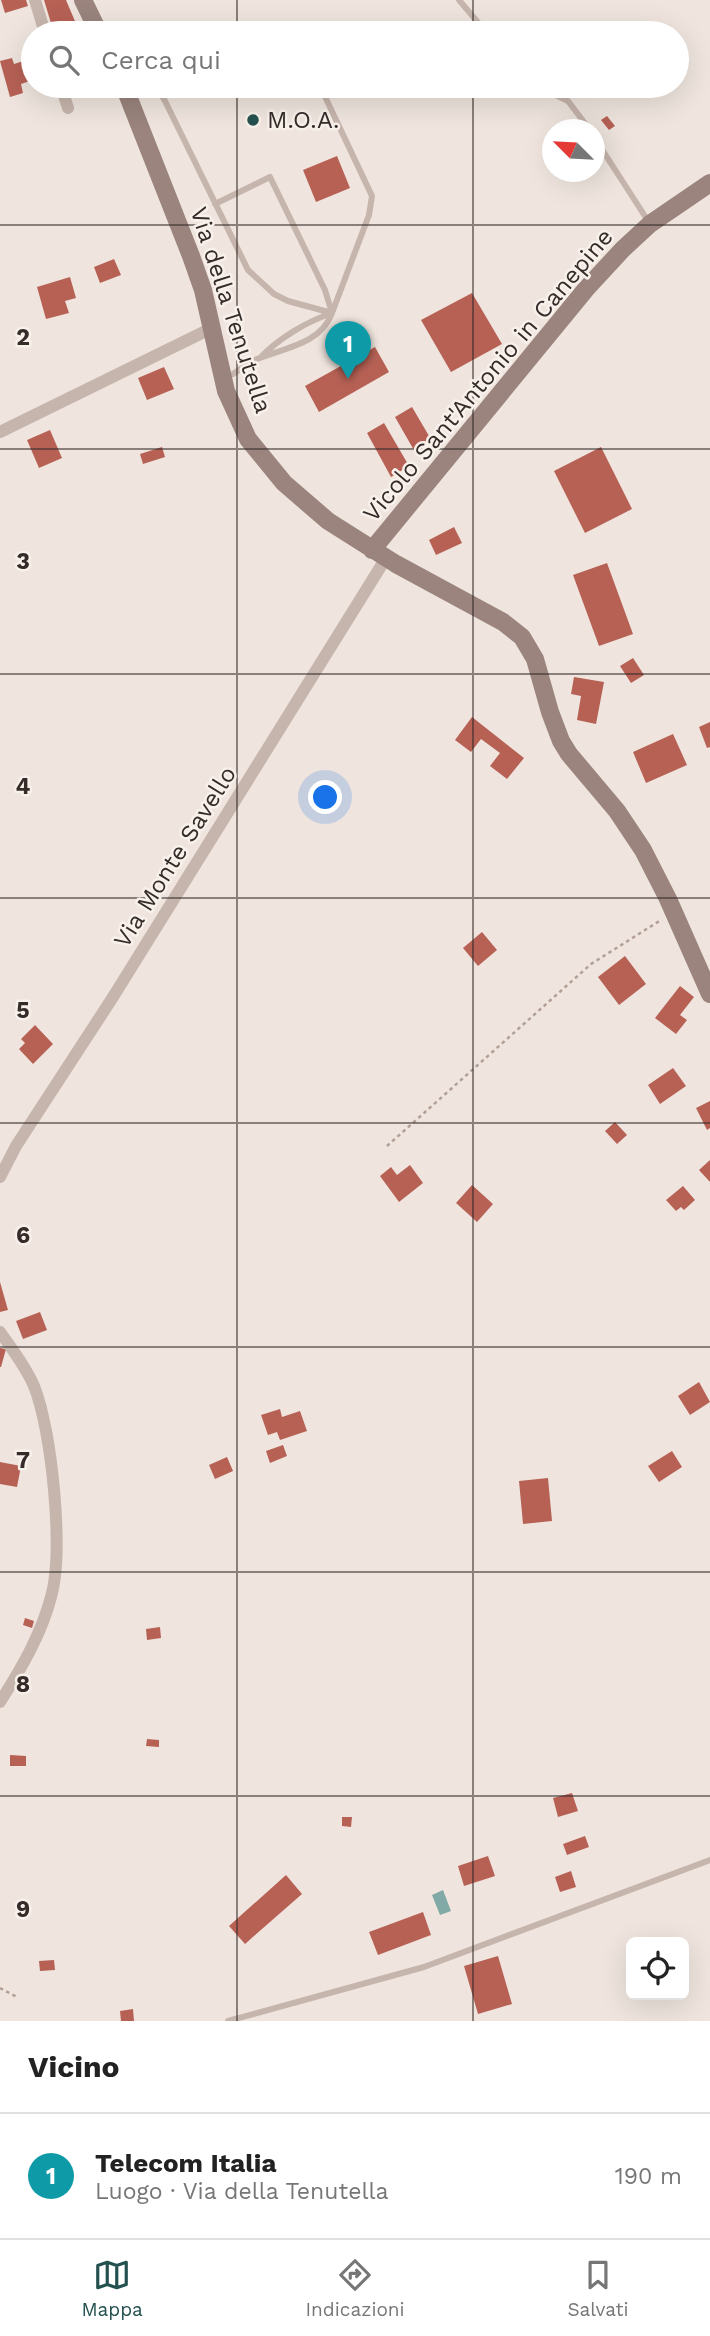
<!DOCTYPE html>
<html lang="it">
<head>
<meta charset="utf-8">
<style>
	:root { --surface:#fff; --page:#f2f2f2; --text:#222; --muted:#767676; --line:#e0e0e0; --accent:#24514f }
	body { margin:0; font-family:"Work Sans",sans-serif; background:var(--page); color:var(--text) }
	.controls { position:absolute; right:21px; bottom:21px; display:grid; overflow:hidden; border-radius:10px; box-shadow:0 7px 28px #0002 }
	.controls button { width:63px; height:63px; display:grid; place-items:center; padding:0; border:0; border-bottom:2px solid var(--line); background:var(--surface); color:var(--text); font:35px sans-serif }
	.compass { position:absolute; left:542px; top:119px; width:63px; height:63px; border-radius:50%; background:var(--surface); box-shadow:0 7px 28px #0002; rotate:294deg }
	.you { position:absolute; left:326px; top:798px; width:24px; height:24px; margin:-18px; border:5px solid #fff; border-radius:50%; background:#1a73e8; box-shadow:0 0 0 10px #1a73e833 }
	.badge { display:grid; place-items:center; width:46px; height:46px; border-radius:50%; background:var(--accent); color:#fff; font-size:23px; font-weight:700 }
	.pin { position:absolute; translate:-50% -58px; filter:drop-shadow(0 2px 4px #0008) }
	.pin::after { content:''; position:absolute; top:37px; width:24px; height:21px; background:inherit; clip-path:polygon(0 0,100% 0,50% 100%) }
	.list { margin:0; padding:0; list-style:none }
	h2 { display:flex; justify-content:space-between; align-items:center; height:91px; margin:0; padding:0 28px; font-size:30px }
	h2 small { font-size:23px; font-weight:400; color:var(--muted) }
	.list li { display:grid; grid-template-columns:46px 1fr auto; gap:21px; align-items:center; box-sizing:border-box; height:126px; padding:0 28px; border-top:2px solid var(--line) }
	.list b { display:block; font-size:26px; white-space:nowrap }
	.list p { margin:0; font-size:23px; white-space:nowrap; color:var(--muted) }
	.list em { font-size:23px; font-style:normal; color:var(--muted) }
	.icon { flex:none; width:38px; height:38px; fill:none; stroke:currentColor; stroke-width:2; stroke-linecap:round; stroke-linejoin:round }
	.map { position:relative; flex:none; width:710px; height:2021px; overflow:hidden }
	.search { position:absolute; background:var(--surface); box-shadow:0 7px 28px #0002; left:21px; right:21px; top:21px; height:77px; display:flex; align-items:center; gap:18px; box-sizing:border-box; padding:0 24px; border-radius:38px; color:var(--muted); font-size:26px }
	.sheet { height:217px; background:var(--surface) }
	nav { display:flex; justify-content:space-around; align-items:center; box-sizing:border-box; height:98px; border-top:2px solid var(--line); background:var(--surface); font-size:19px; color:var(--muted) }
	nav a { display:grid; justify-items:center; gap:4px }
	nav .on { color:var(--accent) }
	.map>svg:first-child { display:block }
	.water { fill:#81a9a6 }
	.building { fill:#b76155 }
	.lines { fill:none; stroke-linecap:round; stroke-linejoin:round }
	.path { stroke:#b29f96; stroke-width:2.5; stroke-dasharray:3.5 3.5; stroke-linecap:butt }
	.lane { stroke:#c6b5ac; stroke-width:6 }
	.street { stroke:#c6b5ac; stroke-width:12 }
	.secondary { stroke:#9a847d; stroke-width:18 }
	.grid { fill:none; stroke:#352c2a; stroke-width:2; stroke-opacity:0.55 }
	.poi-dot { fill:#24514f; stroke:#f8f0ea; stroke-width:2.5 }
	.labels { text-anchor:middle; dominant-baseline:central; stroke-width:5; stroke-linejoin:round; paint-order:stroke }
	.poi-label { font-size:24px; fill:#352c2a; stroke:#f8f0ea; text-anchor:start }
	.street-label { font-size:24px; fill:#352c2a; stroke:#f8f0ea }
	.grid-label { font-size:23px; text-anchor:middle; font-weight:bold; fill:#352c2a; stroke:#f8f0ea; stroke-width:5; stroke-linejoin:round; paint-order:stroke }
</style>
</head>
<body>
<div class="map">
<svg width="710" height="2021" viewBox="0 0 710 2021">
	<rect width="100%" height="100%" fill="#efe5de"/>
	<path class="water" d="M443 1890 451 1911 440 1915 432 1895Z"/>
	<path class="building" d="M1 0H26L28 6 5 13Z
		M44 0H66L80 33H54Z
		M12 58 14 64 33 58V80L21 84 23 93 10 97 0 61Z
		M85 86H97L99 90 87 93Z
		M607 116 615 126 609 130 601 120Z
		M337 156 350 188 316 202 303 170Z
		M114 259 121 275 100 283 94 267Z
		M70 277 76 298 65 301 69 313 46 319 37 287Z
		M472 293 502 344 451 372 421 320Z
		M375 347 389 372 319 412 305 386Z
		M164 367 174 389 147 400 138 378Z
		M412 407 432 441 415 452 395 417Z
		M384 423 409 466 391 477 367 433Z
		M50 430 62 458 39 468 27 440Z
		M162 447 165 457 143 464 140 454Z
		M601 447 632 509 585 533 554 471Z
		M454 527 462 543 436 555 429 540Z
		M607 563 633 634 599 646 573 575Z
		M633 658 644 675 631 683 620 666Z
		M574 677 604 682 596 724 577 720 581 696 571 694Z
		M472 717 524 758 507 779 490 766 500 753 481 739 471 752 455 740Z
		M710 722V747L707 748 699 727Z
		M673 734 687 765 646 783 633 752Z
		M482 932 497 950 478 966 463 948Z
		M625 956 646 984 619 1005 598 977Z
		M680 986 694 997 680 1015 687 1020 676 1034 655 1018Z
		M35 1025 53 1044 33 1064 19 1049 25 1043 21 1039Z
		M673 1068 686 1086 660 1104 648 1085Z
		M710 1101V1128L707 1130 696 1108Z
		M615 1122 627 1135 617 1144 605 1131Z
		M710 1160V1182L699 1170Z
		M410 1165 423 1183 399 1202 380 1176 391 1167 397 1175Z
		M472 1185 493 1204 477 1222 456 1203Z
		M683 1186 695 1200 684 1210 681 1207 676 1211 666 1200Z
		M0 1282 8 1310 0 1312Z
		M40 1312 47 1330 23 1339 16 1321Z
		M0 1348 6 1349 1 1367H0Z
		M699 1382 710 1402 690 1415 678 1396Z
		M280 1409 282 1417 300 1411 307 1431 280 1440 277 1432 268 1435 261 1415Z
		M283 1445 287 1456 270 1463 266 1451Z
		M672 1451 682 1467 659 1482 648 1466Z
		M227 1457 233 1471 215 1479 209 1465Z
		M0 1462 21 1466 17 1487 0 1484Z
		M548 1478 552 1521 523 1524 519 1481Z
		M25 1618 34 1621 32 1628 23 1625Z
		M160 1627 161 1638 147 1640 146 1629Z
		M147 1739 159 1740V1747L146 1746Z
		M10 1755 26 1756V1766H10Z
		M572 1793 578 1811 558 1817 553 1798Z
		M342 1817H352L351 1827 342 1826Z
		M585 1836 589 1847 567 1855 563 1844Z
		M488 1856 495 1876 464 1886 458 1866Z
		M571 1871 576 1887 560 1892 555 1877Z
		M286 1875 302 1894 245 1944 229 1926Z
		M423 1912 431 1935 378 1955 369 1932Z
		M498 1956 512 2004 478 2014 464 1966Z
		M54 1960 55 1970 40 1971 39 1961Z
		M133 2009 134 2021H121L120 2011Z"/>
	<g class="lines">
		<path class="path" d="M387 1146 591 964 661 920
			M0 1988 17 1997"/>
		<path class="lane" d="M459 0 487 33
			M280 33 292 27 295 33
			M320 86 372 196 369 215 332 313
			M537 86 568 101 590 130
			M142 87 157 88 165 101 248 270 274 294 288 301 332 313
			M156 87 170 86
			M594 137 650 224
			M215 204 270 177 325 290 332 313
			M233 374C241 369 248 363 257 359 284 348 321 344 332 313 306 322 279 338 260 358
			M228 2021 424 1967 710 1860"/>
		<path class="street" d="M35 0 45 33
			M61 86 68 108
			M127 92 142 87
			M0 432 212 328
			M0 1177 16 1146 113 997 386 558
			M0 1332C12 1349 26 1367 34 1386 52 1431 64 1551 51 1597 41 1635 21 1669 0 1702"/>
		<path class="secondary" d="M83 0 99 33
			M124 86 191 256 203 290 226 391 248 439 284 483 328 521 396 564 503 622 522 637 535 659 550 712 561 741 569 754 617 811 643 850 668 899 710 994
			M372 550 586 289 623 249 650 224 710 183"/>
	</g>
	<path class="grid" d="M237 0V33M473 0V33M237 86V2021M473 86V2021M0 225H710M0 449H710M0 674H710M0 898H710M0 1123H710M0 1347H710M0 1572H710M0 1796H710"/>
	<circle class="poi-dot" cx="253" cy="120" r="7"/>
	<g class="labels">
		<g class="poi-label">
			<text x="267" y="120">M.O.A.</text>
		</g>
		<g class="street-label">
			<text transform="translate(231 310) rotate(72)">Via della Tenutella</text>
			<text transform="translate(488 375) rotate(-50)">Vicolo Sant'Antonio in Canepine</text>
			<text transform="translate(175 857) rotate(-58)">Via Monte Savello</text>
		</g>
	</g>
	<g class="grid-label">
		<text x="23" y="345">2</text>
		<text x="23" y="569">3</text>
		<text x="23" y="794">4</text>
		<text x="23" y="1018">5</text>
		<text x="23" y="1243">6</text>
		<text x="23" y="1468">7</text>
		<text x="23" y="1692">8</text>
		<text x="23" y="1917">9</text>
	</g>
</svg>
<div class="controls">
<button><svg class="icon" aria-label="locate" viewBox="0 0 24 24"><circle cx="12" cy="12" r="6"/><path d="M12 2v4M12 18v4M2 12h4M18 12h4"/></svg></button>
</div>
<svg class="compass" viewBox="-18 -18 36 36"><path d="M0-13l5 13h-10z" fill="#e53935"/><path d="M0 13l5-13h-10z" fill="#767676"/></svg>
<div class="you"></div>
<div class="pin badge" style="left:348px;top:379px;background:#0f9aa8">1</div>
<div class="search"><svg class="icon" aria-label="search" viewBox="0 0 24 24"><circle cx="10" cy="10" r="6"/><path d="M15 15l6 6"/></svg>Cerca qui</div>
</div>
<section class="sheet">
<h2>Vicino<small></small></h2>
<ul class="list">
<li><span class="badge" style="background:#0f9aa8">1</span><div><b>Telecom Italia</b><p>Luogo · Via della Tenutella</p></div><em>190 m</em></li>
</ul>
</section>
<nav>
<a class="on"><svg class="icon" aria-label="map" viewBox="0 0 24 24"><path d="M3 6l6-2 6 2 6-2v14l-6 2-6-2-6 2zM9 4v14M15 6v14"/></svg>Mappa</a>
<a><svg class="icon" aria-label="directions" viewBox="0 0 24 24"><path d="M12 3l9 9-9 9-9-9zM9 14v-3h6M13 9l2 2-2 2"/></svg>Indicazioni</a>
<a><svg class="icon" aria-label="saved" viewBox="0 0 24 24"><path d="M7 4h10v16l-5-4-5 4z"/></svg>Salvati</a>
</nav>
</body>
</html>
